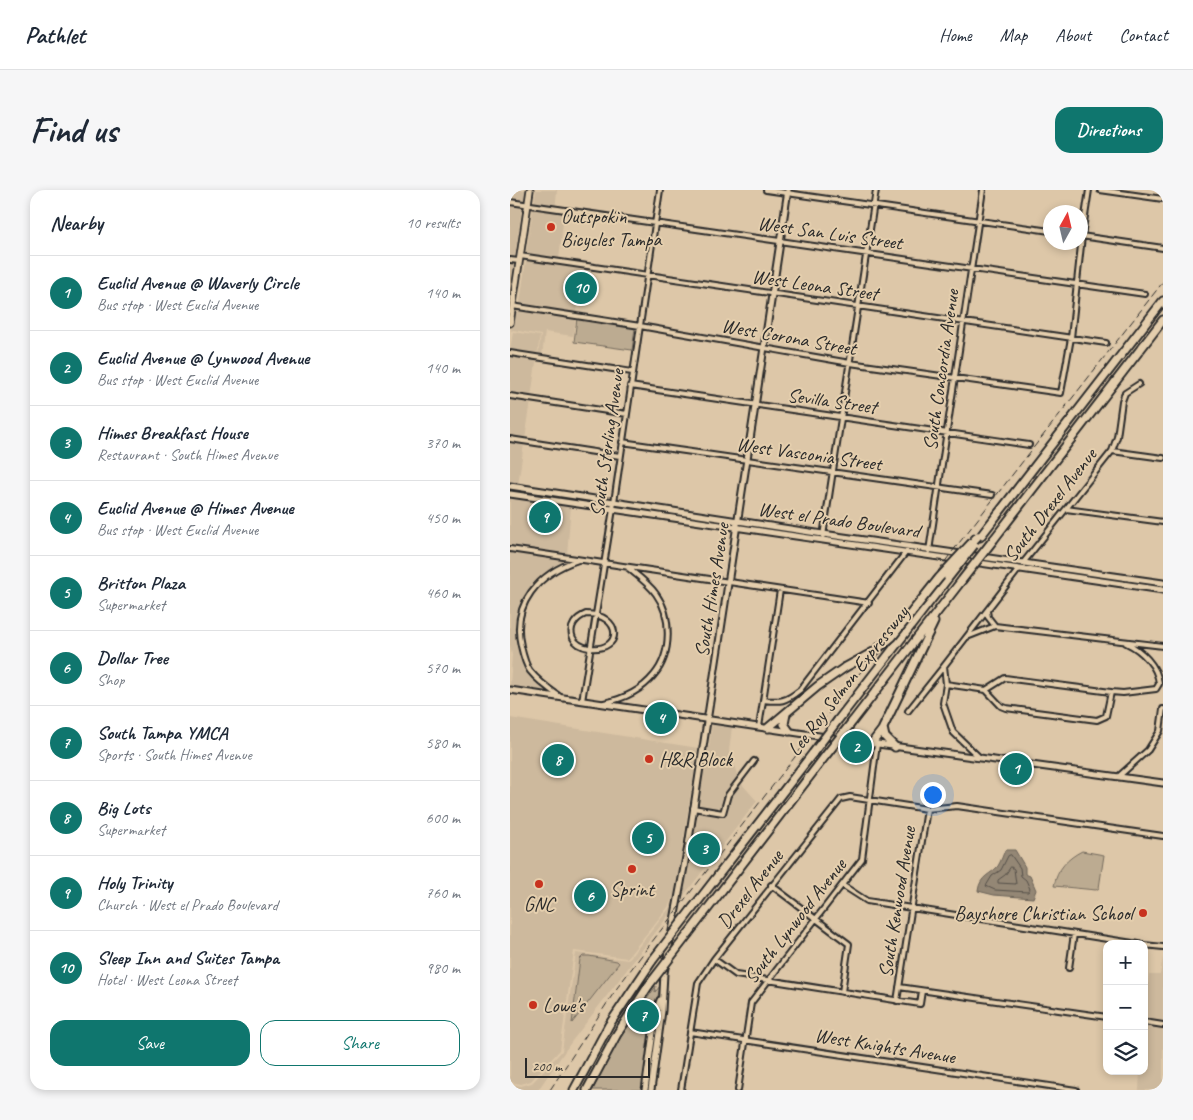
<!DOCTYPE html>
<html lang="en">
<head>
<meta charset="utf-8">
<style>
	:root { --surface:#fff; --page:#f6f6f7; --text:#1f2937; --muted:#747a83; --line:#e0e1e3; --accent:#0f766e }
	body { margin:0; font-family:Caveat,sans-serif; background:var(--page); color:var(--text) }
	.controls { position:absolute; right:15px; bottom:15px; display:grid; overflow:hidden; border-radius:10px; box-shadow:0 2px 8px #0003 }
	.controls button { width:45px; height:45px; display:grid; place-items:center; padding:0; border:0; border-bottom:1px solid var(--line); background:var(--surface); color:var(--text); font:25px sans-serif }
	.compass { position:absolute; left:533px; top:15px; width:45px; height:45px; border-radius:50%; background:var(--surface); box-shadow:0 2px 8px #0003; rotate:8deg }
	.scale { position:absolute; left:15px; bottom:12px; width:125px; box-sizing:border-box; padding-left:5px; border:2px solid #2b2b2b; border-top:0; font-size:14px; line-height:18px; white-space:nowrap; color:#2b2b2b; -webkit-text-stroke:4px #e4cead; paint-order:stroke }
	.you { position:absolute; left:422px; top:604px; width:18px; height:18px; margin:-12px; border:4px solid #fff; border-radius:50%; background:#1a73e8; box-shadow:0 0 0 8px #1a73e833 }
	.badge { display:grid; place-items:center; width:32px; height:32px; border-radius:50%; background:var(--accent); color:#fff; font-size:16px; font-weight:700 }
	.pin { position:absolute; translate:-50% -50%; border:2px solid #fff; box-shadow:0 1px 5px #0006 }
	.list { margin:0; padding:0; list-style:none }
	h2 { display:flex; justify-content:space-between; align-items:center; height:65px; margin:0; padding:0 20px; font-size:21px }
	h2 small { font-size:16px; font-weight:400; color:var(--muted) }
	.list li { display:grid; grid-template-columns:32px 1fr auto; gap:15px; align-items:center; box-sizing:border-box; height:75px; padding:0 20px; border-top:1px solid var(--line) }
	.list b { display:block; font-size:19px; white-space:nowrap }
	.list p { margin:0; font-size:16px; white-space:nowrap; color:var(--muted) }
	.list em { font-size:16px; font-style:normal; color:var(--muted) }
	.actions { display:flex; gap:10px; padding:15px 20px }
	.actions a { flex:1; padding:11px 0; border:1px solid var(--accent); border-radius:15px; text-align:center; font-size:18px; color:var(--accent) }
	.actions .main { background:var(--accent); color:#fff }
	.icon { flex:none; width:28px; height:28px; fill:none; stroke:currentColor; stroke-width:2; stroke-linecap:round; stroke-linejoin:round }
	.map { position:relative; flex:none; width:653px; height:900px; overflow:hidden; border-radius:15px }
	header { display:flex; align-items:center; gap:30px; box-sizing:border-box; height:70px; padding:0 25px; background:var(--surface); border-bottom:1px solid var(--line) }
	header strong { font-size:24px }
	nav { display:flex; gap:28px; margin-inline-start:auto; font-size:18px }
	.intro { display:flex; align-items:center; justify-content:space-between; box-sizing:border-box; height:120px; padding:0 30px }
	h1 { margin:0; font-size:35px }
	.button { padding:12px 22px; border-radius:15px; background:var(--accent); color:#fff; font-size:18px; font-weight:700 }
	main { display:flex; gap:30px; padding:0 30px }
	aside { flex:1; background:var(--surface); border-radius:15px; box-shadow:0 2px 8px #0003 }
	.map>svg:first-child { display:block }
	.built { fill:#cdb99d; fill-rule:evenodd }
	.green { fill:#bcab91; stroke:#746b5e }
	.water { fill:#948775; stroke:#6a6257 }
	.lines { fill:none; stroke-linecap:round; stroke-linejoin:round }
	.shore { stroke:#555049; stroke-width:1 }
	.street-casing { stroke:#2b2b2b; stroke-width:8 }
	.secondary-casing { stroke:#2b2b2b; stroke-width:9 }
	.primary-casing { stroke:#2b2b2b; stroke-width:9 }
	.highway-casing { stroke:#2b2b2b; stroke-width:11 }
	.street { stroke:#e4cead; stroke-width:4 }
	.secondary { stroke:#e4cead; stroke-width:5 }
	.primary { stroke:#e4cead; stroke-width:5.5 }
	.highway { stroke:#e4cead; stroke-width:7 }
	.rail { stroke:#2b2b2b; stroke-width:1; stroke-dasharray:8 4; stroke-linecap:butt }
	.highway-bridge-casing { stroke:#2b2b2b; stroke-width:11; stroke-linecap:butt }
	.highway-bridge { stroke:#e4cead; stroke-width:7 }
	.poi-dot { fill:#c8321e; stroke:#e4cead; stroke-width:2 }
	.labels { text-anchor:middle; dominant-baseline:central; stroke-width:4; stroke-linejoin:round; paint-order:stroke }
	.poi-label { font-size:20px; fill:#2b2b2b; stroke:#e4cead; text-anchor:start }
	.street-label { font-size:20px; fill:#2b2b2b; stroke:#e4cead }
</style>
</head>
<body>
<header>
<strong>Pathlet</strong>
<nav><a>Home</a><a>Map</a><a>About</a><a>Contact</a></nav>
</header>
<div class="intro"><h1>Find us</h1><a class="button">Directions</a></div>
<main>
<aside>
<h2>Nearby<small>10 results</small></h2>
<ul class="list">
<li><span class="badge">1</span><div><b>Euclid Avenue @ Waverly Circle</b><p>Bus stop · West Euclid Avenue</p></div><em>140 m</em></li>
<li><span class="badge">2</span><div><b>Euclid Avenue @ Lynwood Avenue</b><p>Bus stop · West Euclid Avenue</p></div><em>140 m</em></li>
<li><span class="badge">3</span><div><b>Himes Breakfast House</b><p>Restaurant · South Himes Avenue</p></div><em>370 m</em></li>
<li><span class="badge">4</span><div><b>Euclid Avenue @ Himes Avenue</b><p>Bus stop · West Euclid Avenue</p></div><em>450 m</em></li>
<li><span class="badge">5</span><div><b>Britton Plaza</b><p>Supermarket</p></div><em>460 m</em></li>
<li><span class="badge">6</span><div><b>Dollar Tree</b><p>Shop</p></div><em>570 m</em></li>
<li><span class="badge">7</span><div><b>South Tampa YMCA</b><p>Sports · South Himes Avenue</p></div><em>580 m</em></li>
<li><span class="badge">8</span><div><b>Big Lots</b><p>Supermarket</p></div><em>600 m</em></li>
<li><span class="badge">9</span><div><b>Holy Trinity</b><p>Church · West el Prado Boulevard</p></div><em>760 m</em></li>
<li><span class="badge">10</span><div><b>Sleep Inn and Suites Tampa</b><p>Hotel · West Leona Street</p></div><em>980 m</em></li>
</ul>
<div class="actions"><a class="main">Save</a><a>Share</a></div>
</aside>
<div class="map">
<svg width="653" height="900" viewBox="0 0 653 900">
	<rect width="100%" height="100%" fill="#ddc7a8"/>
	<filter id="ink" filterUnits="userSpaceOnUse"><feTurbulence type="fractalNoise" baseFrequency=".02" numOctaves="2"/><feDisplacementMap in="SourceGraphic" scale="10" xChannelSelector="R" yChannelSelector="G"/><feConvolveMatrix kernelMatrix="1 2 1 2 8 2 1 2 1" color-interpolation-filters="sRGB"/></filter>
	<g filter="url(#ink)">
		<path class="built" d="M0 0H18L16 12 0 10Z
			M26 0H47L45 21 54 23 49 69 16 64Z
			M0 15 12 17 0 103Z
			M16 70 82 81 79 104 69 103 67 123 10 113Z
			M4 119 66 128 63 146 35 142 32 166 28 165 31 145 3 140 1 141 0 148Z
			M3 142 30 146 21 207 0 204V160Z
			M0 208 21 211 15 249 0 247Z
			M0 251 14 253 8 295 0 294Z
			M0 306 61 315 57 365 0 357Z
			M0 362 55 370 32 385 20 398 13 412 6 436 7 452 13 473 18 482 32 497V502L0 497 2 465 0 455Z
			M0 528 188 558 165 703 158 717 117 768 64 761 50 860 21 891 11 894 0 892Z
			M202 535 222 537 219 561 228 587 216 603 212 620 186 616 195 557H199Z
			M189 556H191L176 656 165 717 62 851 28 900H0V894L11 896 22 893 52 861 66 763 118 770 159 719 167 703 190 558ZM73 766H79L107 771 109 773 62 829 70 769Z
			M230 592 247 611 171 709 185 621 213 625 215 623 220 606Z
			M653 767V900H629L630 881H634V830L639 785H650Z"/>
		<path class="green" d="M67 128 125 138 122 160 64 152Z
			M572 661 594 665 589 698 586 700 544 696C547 679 558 668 572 661Z
			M73 766H79L107 771 109 773 62 833 70 769Z
			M151 795 144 820 133 900H83L97 867 146 796 145 802Z"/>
		<path class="water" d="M495 660H505L515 677V684L520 686 526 700 523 708 484 705 468 701C470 685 481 685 488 676 491 671 493 665 495 660Z"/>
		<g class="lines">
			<path class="shore" d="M501 665 510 678 511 686 516 690 520 699 518 702 485 700 476 696 482 686 491 680 498 666Z
				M501 677 504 679 506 694 488 693V690L495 685Z"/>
			<g class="street-casing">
				<path id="street" d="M256 0 540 41
					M590 0 653 9
					M0 12 635 104
					M571 46 653 58
					M10 66 596 153
					M0 70 9 71
					M2 116 130 136 340 173 551 203 561 148 572 46 579 0
					M0 163 122 182
					M120 196 519 255
					M0 206 117 224
					M0 249 110 266
					M112 252 482 305
					M602 261 653 268
					M556 319 653 332
					M313 346 366 0
					M0 359 359 413
					M419 361 473 0
					M513 373 602 261 607 247 612 211 615 203 629 194
					M477 421 478 427 485 436
					M76 424C112 424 114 462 79 458 73 457 66 454 63 448 58 437 66 428 76 424Z
					M457 447 485 436 653 456
					M616 453C631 460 648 476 649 494
					M436 494 476 500
					M476 500 495 488 601 502 613 503 646 499 649 494
					M476 500 491 516 496 518 587 530 596 526 601 502
					M49 506C39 499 28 491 20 481 15 474 13 465 11 456 1 414 29 383 68 370
					M253 510C271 512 275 512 290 500L397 361
					M72 511 103 319 150 0
					M94 513C113 509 132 500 144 485 162 464 162 426 146 404 139 394 128 386 118 378
					M398 521 434 476
					M249 537 270 400
					M470 568 443 542 433 513 436 494 434 476 509 379
					M608 587 638 560 650 541 653 519
					M183 618 213 623 218 605 244 571
					M261 695 339 754 332 802
					M332 695 357 711 629 754
					M634 755 653 757
					M204 769 226 785 410 814 412 801
					M559 778 564 744
					M389 797 597 827
					M387 811 417 619
					M634 832 653 835
					M180 842 566 900
					M171 900 188 793 204 769 331 609 340 607 417 619 447 616 653 646
					M228 900 241 813 352 669 367 554"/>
			</g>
			<g class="secondary-casing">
				<path id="secondary" d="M0 296 313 344 653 393
					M0 304 653 400
					M0 500 302 545 653 593
					M135 900 146 821 150 810
					M141 900 152 821 154 783 178 656 278 0"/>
			</g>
			<g class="primary-casing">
				<path id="primary" d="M0 133 20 0"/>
			</g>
			<g class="highway-casing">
				<path id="highway" d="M470 347 653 111
					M484 349 653 130
					M276 524 274 534 279 541
					M328 530 438 388
					M342 532 452 390
					M258 538 308 496 334 478
					M373 538 375 547 385 557
					M362 553 372 540 424 432
					M182 719 303 563
					M179 743 316 565
					M64 900 99 835 142 771
					M77 900 107 844 139 795"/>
			</g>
			<use href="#street" class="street"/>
			<use href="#secondary" class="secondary"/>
			<use href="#primary" class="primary"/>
			<use href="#highway" class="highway"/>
			<path class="rail" d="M40 900 107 798 138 757 373 453 394 428 442 362 653 92"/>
			<g class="highway-bridge-casing">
				<path id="highway-bridge" d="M438 388 464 355
					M452 390 484 349
					M334 478 365 461 382 447 429 388 468 346
					M303 563 328 530
					M316 565 342 532
					M142 771 182 719
					M139 795 179 743"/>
			</g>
			<use href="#highway-bridge" class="highway-bridge"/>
		</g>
	</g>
	<g class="poi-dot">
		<circle cx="41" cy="37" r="5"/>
		<circle cx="139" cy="569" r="5"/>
		<circle cx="122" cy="679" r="5"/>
		<circle cx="29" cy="694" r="5"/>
		<circle cx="633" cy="723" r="5"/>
		<circle cx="23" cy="815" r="5"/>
	</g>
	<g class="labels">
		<g class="poi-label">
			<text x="51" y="26">Outspokin<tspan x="51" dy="23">Bicycles Tampa</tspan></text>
			<text x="149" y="569">H&amp;R Block</text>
			<text x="122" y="699" text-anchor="middle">Sprint</text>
			<text x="29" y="714" text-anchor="middle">GNC</text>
			<text x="623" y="723" text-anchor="end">Bayshore Christian School</text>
			<text x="33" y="815">Lowe's</text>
		</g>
		<g class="street-label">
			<text transform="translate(320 43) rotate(8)">West San Luis Street</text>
			<text transform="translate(305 95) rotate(8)">West Leona Street</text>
			<text transform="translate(279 147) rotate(10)">West Corona Street</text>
			<text transform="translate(431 180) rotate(-82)">South Concordia Avenue</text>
			<text transform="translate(322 211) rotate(8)">Sevilla Street</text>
			<text transform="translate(97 253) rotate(-82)">South Sterling Avenue</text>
			<text transform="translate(299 264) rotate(8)">West Vasconia Street</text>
			<text transform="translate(540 315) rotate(-52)">South Drexel Avenue</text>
			<text transform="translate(329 330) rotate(8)">West el Prado Boulevard</text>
			<text transform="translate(202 400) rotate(-81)">South Himes Avenue</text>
			<text transform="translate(338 491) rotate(-52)">Lee Roy Selmon Expressway</text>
			<text transform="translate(240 699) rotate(-52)">Drexel Avenue</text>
			<text transform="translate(387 712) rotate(-81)">South Kenwood Avenue</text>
			<text transform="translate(285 731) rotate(-52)">South Lynwood Avenue</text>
			<text transform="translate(375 856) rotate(9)">West Knights Avenue</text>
		</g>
	</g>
</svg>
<div class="controls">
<button>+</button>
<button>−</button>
<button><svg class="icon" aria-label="layers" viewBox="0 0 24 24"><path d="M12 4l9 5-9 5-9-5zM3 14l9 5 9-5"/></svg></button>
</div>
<svg class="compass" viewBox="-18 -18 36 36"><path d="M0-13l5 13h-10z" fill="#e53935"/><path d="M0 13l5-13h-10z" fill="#747a83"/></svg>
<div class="scale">200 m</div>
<div class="you"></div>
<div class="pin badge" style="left:506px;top:579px">1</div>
<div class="pin badge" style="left:346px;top:557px">2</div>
<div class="pin badge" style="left:194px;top:659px">3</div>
<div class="pin badge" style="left:151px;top:528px">4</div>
<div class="pin badge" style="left:138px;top:648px">5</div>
<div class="pin badge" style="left:80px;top:706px">6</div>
<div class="pin badge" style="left:133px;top:826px">7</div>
<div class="pin badge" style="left:48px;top:570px">8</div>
<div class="pin badge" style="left:35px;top:327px">9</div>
<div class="pin badge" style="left:71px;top:98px">10</div>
</div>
</main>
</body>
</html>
